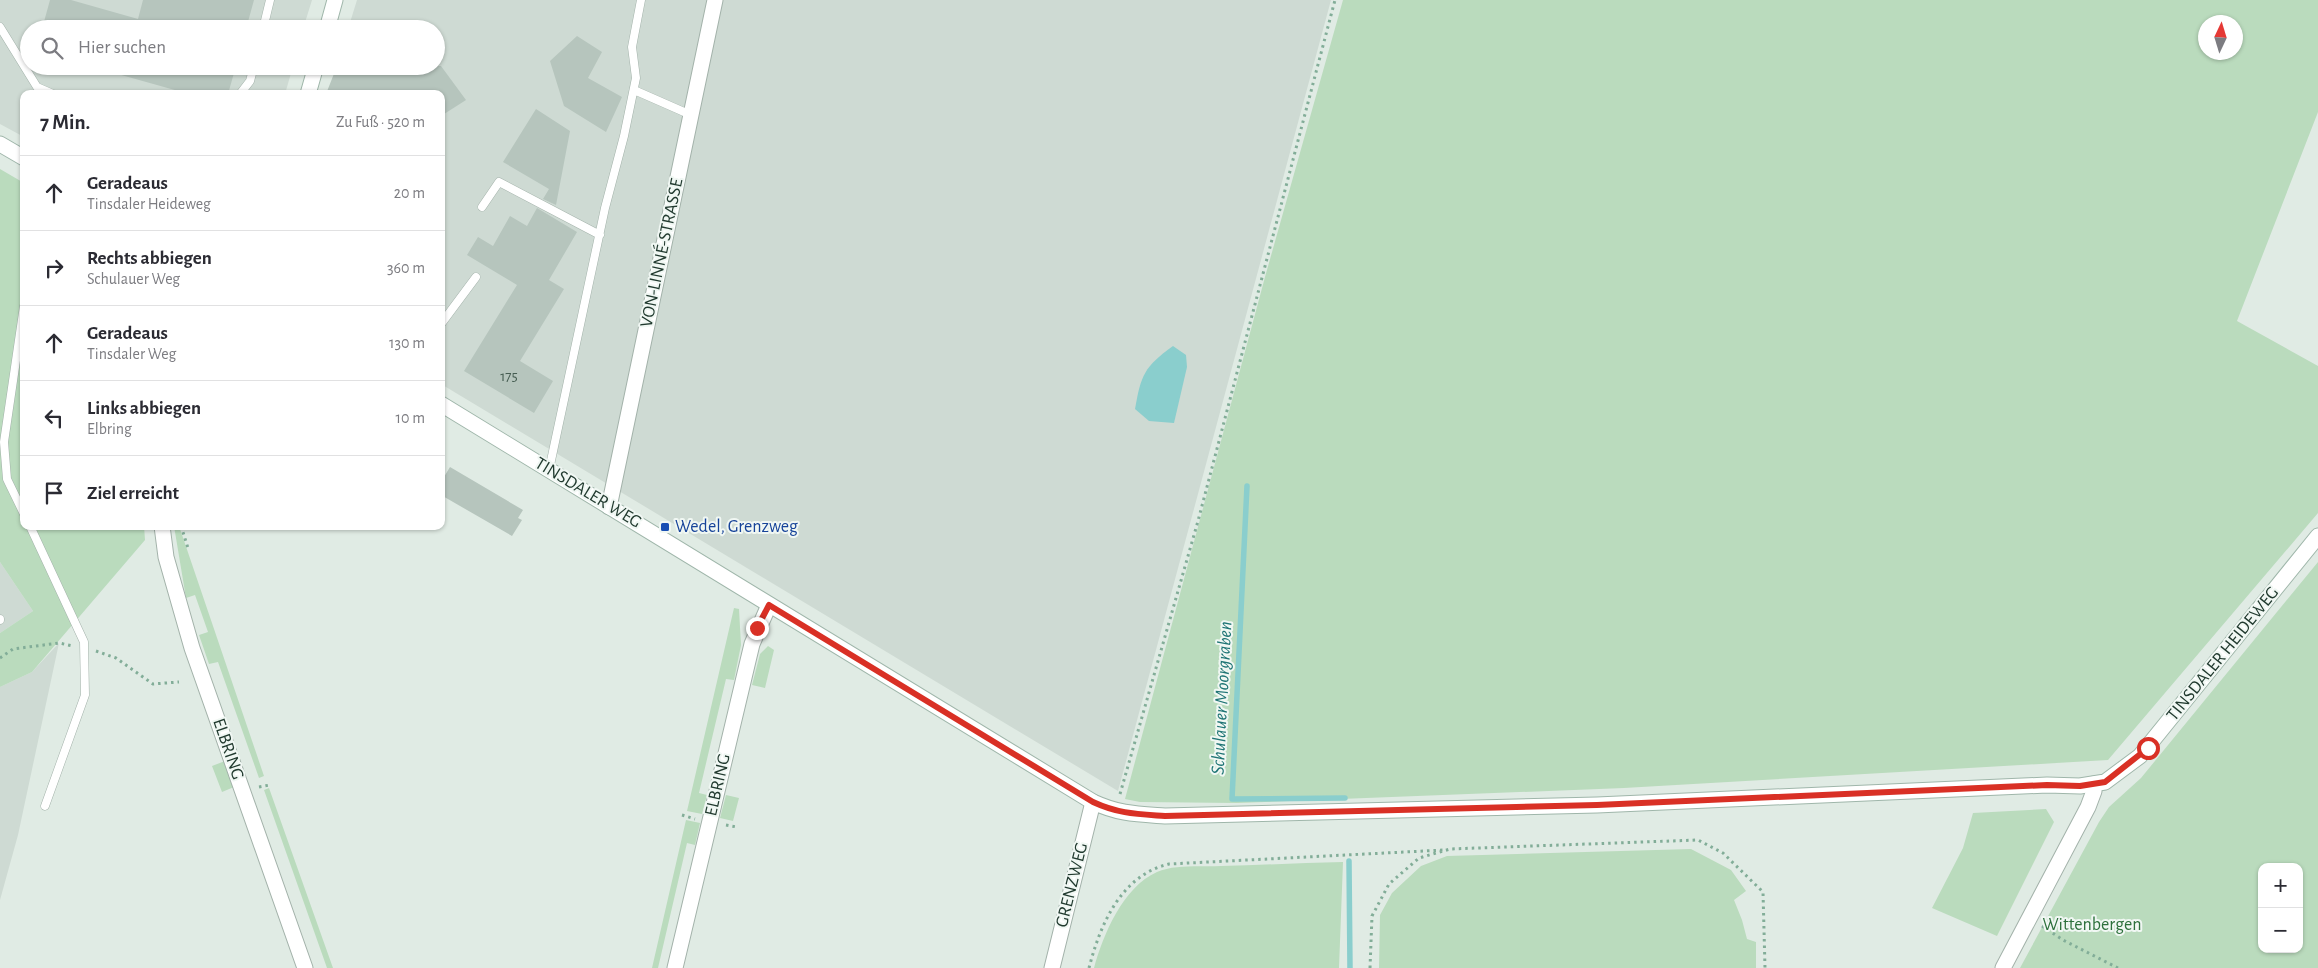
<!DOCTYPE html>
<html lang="de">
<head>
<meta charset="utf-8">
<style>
	:root { --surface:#fff; --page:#f7f7f7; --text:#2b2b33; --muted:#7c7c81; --line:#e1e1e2 }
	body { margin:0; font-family:"Alegreya Sans",sans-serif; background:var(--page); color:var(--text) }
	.controls { position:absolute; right:15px; bottom:15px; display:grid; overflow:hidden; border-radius:10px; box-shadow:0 1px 4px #0004 }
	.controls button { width:45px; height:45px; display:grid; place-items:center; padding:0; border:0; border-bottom:1px solid var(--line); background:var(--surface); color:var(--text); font:25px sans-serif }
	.compass { position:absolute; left:2198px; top:15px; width:45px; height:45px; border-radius:50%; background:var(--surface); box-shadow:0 1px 4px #0004; rotate:4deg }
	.stop { position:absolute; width:15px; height:15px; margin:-11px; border:4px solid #d93025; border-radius:50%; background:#fff }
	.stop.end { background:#d93025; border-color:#fff; box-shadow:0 1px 5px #0008 }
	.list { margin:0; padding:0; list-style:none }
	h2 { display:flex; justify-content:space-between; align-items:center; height:65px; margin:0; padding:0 20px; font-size:21px }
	h2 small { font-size:16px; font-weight:400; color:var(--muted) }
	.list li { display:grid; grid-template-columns:32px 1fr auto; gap:15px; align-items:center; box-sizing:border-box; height:75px; padding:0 20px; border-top:1px solid var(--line) }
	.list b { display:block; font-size:19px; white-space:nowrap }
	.list p { margin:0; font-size:16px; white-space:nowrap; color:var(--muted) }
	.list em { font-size:16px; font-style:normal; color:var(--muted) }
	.icon { flex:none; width:28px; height:28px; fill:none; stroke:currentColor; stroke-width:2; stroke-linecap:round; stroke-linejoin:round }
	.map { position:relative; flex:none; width:2318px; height:968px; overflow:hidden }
	.search { position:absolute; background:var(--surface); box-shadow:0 1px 4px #0004; left:20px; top:20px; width:425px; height:55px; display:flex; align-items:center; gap:12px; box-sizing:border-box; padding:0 18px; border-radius:28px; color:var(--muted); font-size:19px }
	.panel { position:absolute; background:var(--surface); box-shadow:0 1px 4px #0004; left:20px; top:90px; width:425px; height:440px; border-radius:10px }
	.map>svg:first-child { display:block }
	.built { fill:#cedad3 }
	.green { fill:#badbbd; fill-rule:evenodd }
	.water { fill:#8acecd }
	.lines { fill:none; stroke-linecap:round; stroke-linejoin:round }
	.stream { stroke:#8acecd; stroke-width:5.5 }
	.building { fill:#b6c5bd }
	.lane-casing { stroke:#a3b2aa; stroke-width:9 }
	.street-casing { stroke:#a3b2aa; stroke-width:17 }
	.secondary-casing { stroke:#9fb6aa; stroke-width:17 }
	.path { stroke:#82ad98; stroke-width:3; stroke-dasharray:2.5 4; stroke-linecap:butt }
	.lane { stroke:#fff; stroke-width:8 }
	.street { stroke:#fff; stroke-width:15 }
	.secondary { stroke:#fff; stroke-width:15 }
	.route { stroke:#d93025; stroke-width:6 }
	.transit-dot { fill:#1a4fb4; stroke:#f0f7f3; stroke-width:2 }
	.labels { text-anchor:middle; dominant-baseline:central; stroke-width:4; stroke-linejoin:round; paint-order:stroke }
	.number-label { font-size:15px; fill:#465d52 }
	.street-label { font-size:18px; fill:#213a2f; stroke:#f0f7f3 }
	.transit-label { font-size:18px; fill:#164399; stroke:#f0f7f3; text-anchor:start }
	.park-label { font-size:18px; fill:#2d703c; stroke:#f0f7f3 }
	.water-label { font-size:19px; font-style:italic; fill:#1e7474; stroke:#f0f7f3 }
</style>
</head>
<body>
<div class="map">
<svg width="2318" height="968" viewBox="0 0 2318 968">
	<rect width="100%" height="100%" fill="#e0ebe4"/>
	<path class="built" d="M0 0H312L303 29H29V66H293L285 94H24V137L0 124Z
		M357 0H1331L1118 791 441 384V94L436 66V29H348Z
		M0 562 33 611 0 633Z
		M59 643 18 835 0 900V687L32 672Z"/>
	<path class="green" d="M1343 0H2318V112L2237 321 2318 366V513L2108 760 1624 788 1237 803 1140 802 1125 799 1265 277ZM2206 22H2236V52H2206Z
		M0 169 24 183V526H144L145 540 32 672 0 687V633L33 611 0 562Z
		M174 526H179L264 776 259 778 218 662 209 664 199 635 208 632 195 595 186 598Z
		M2318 562V968H2020L2099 822 2109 807 2141 778ZM2262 867H2299V949H2262Z
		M734 608 739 609 741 645 734 680 726 679 699 793 707 795 702 814 687 811Z
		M768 646 774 650 765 688 752 685 760 654Z
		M225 761 234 787 222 792 212 766Z
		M269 788 333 968H327L264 790Z
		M726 795 739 798 733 821 720 818Z
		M2046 809 2054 822 1997 936 1932 908 1963 848 1973 813Z
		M686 820 700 823 695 845 687 843 658 968H652Z
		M1691 849 1731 870 1746 891 1734 900 1742 920 1747 939 1756 942V968H1379L1380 915 1392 893 1421 866 1447 856Z
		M1343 862 1339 968H1094C1103 935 1123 887 1157 872 1175 864 1201 867 1221 866 1261 865 1302 863 1343 862Z"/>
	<path class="water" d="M1173 346 1186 355 1187 367 1174 423 1149 421 1135 409C1141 375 1144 367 1173 346Z"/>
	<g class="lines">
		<path class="stream" d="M1247 486 1232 799 1345 798
			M1349 861 1350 968"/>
	</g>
	<path class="building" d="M50 0H71L138 19 143 0H254L246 29H42Z
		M577 36 602 52 588 78 622 97 606 132 564 106 550 61Z
		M108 66H236L228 94H189L107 71Z
		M337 66H441L466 100 441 116V94H326Z
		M536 109 570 131 556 205 543 199 549 189 503 162Z
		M537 208 577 232 549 280 564 289 520 361 553 381 534 413 464 371 517 285 467 255 478 237 493 246 510 216 527 226Z
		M450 467 523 510 518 518 522 520 512 536 441 495V482Z"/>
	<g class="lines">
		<g class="lane-casing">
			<path id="lane" d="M0 27 37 87 53 94
				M263 29 270 0
				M634 90 691 115
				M240 94 250 81 254 66
				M482 207 499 182 600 235
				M24 306 4 442 7 479 24 514
				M441 324 476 277
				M549 470 605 208 624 136 636 78 632 47 641 0
				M30 526 84 642 85 695 45 806
				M0 619V620"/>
		</g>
		<g class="street-casing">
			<path id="street" d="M609 507 715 0
				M162 526 166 557 192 648 305 968
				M675 968 752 644 769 605
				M1052 968 1093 802
				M2003 968 2088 807 2094 791V784"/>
		</g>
		<g class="secondary-casing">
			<path id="secondary" d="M327 29 335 0
				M308 94 316 66
				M0 144 24 158
				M441 404 1093 802C1119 814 1136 814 1165 816L1597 805 2047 785 2080 786 2105 782 2140 756 2318 536"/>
		</g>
		<path class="path" d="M181 526 188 548
			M96 651 116 658 153 684 179 682
			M0 658 13 649 59 643 73 646
			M259 787 270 785
			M1120 794 1198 521 1335 0
			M682 815 695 819
			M726 825 737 827
			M2042 926 2063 940 2118 968
			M1089 968C1100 925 1121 875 1169 864L1444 850
			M1370 968 1372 916 1389 884 1419 858 1450 849 1698 840 1723 853 1763 892 1765 968"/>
		<use href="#lane" class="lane"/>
		<use href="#street" class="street"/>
		<use href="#secondary" class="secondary"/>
	</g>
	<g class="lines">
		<path class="route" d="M757 628 769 605 1093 802C1119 814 1137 814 1165 816L1597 805 2047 785 2080 786 2105 782 2148 748"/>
	</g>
	<rect class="transit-dot" x="660" y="522" width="10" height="10" rx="2.5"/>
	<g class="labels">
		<g class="number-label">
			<text x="509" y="376">175</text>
		</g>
		<g class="street-label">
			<text transform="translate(662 253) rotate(-78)">VON-LINNÉ-STRASSE</text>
			<text transform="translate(588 493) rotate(31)">TINSDALER WEG</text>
			<text transform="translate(2223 654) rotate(-51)">TINSDALER HEIDEWEG</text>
			<text transform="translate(228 749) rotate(71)">ELBRING</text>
			<text transform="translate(718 785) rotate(-77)">ELBRING</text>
			<text transform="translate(1072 885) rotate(-76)">GRENZWEG</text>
		</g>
		<g class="transit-label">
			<text x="675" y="527">Wedel, Grenzweg</text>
		</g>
		<g class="park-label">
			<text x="2092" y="925">Wittenbergen</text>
		</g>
		<g class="water-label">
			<text transform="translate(1222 698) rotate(-87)">Schulauer Moorgraben</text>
		</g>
	</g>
</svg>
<div class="controls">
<button>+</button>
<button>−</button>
</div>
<svg class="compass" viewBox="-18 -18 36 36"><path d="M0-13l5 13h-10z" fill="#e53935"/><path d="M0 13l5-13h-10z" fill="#7c7c81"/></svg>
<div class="stop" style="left:2148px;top:748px"></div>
<div class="stop end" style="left:757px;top:628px"></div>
<div class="search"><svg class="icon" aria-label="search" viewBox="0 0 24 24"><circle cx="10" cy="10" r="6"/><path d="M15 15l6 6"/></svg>Hier suchen</div>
<section class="panel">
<h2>7 Min.<small>Zu Fuß · 520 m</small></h2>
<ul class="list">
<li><svg class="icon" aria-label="ahead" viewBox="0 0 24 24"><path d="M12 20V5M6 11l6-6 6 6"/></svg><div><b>Geradeaus</b><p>Tinsdaler Heideweg</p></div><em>20 m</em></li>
<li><svg class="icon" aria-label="right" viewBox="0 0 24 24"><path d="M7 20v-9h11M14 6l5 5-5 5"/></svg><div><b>Rechts abbiegen</b><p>Schulauer Weg</p></div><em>360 m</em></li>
<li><svg class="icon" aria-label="ahead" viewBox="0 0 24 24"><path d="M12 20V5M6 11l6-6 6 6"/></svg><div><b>Geradeaus</b><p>Tinsdaler Weg</p></div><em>130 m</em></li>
<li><svg class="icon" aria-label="left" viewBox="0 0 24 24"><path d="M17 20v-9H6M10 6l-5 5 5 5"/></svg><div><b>Links abbiegen</b><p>Elbring</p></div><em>10 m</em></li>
<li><svg class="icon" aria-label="arrive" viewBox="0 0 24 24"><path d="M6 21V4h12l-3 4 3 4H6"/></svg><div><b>Ziel erreicht</b></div></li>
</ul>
</section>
</div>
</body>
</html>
